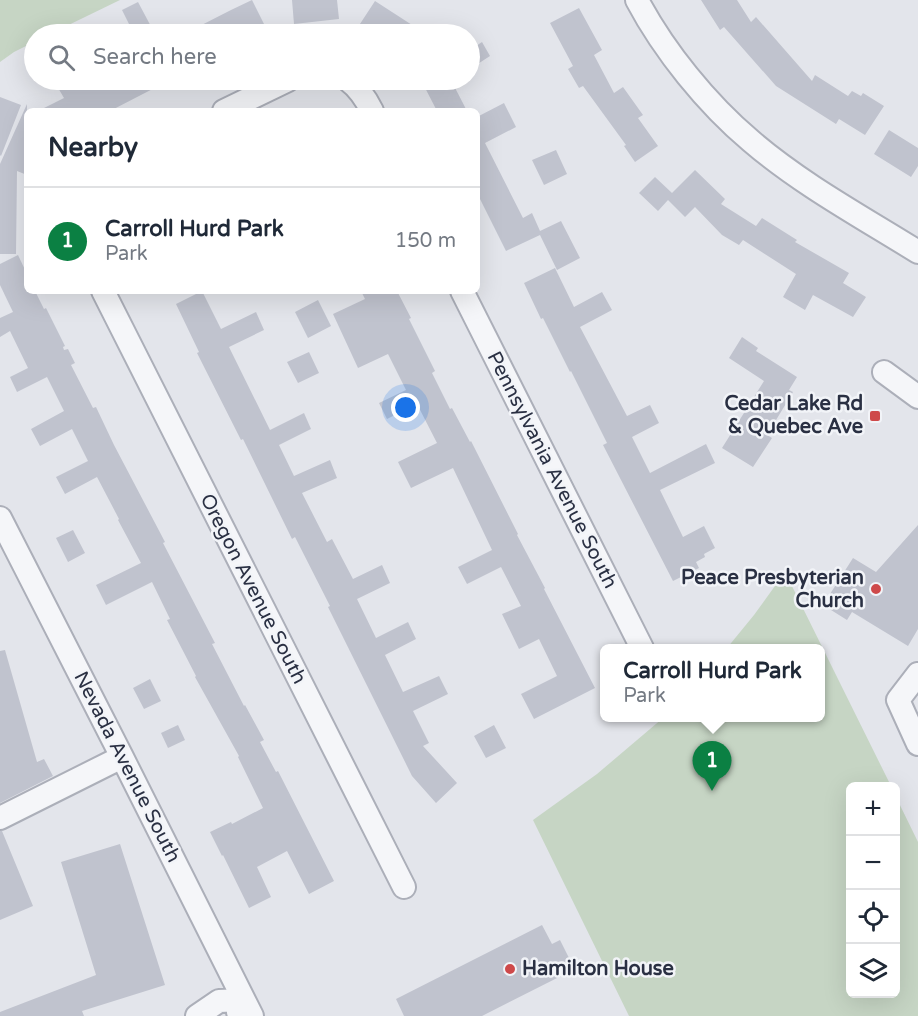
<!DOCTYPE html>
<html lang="en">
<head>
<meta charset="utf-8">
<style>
	:root { --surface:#fff; --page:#f6f6f7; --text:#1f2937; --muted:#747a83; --line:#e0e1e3; --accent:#0b8043 }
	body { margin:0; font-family:"Varela Round",sans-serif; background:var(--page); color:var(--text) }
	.controls { position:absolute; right:18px; bottom:18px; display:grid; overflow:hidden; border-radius:9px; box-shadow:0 6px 24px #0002 }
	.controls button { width:54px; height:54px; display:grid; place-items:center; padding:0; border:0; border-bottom:2px solid var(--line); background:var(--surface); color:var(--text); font:30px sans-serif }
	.you { position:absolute; left:406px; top:408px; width:21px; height:21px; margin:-15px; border:4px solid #fff; border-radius:50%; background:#1a73e8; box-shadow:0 0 0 9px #1a73e833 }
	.badge { display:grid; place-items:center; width:39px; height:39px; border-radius:50%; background:var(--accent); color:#fff; font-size:20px; font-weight:700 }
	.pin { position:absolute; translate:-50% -50px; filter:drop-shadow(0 2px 3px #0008) }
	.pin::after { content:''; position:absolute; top:32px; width:21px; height:18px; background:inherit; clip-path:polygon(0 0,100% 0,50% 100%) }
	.popup { position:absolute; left:600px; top:644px; width:225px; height:78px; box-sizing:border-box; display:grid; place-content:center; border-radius:9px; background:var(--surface); filter:drop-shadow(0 2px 4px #0005); font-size:20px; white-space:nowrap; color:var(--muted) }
	.popup b { font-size:22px; color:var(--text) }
	.popup::after { content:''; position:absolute; left:50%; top:100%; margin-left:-12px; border:12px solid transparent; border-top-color:var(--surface) }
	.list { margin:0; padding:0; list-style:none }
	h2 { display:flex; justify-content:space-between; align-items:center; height:78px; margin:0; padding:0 24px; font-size:26px }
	h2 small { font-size:20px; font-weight:400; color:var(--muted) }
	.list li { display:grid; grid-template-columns:39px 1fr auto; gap:18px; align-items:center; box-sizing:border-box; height:108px; padding:0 24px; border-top:2px solid var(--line) }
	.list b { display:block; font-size:22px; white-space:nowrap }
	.list p { margin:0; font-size:20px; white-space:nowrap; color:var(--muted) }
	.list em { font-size:20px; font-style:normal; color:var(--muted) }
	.icon { flex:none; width:33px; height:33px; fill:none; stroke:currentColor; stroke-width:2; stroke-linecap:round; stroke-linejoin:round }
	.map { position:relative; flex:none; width:918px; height:1016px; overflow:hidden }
	.search { position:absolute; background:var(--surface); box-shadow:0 6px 24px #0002; left:24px; top:24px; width:456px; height:66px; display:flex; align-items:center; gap:15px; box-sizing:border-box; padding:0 21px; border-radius:33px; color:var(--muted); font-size:22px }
	.panel { position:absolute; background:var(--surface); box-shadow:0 6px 24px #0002; left:24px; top:108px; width:456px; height:186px; border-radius:9px }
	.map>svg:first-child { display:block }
	.green { fill:#c6d5c4 }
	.building { fill:#c0c3ce }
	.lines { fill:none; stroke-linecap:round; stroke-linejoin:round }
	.minor-casing { stroke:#acafb9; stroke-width:26 }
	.minor { stroke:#f5f6f9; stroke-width:22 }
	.poi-dot { fill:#ce494a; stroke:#f2f4f8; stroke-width:2 }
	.labels { text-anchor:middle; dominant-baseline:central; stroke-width:5; stroke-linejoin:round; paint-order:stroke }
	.poi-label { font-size:20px; font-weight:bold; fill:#2a3043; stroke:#f2f4f8; text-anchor:end }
	.street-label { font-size:20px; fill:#2a3043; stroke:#f2f4f8 }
</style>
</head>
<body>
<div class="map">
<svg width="918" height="1016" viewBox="0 0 918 1016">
	<rect width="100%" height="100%" fill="#e3e5eb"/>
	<path class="green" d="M0 0H120L50 34H34V42L14 52 0 62Z
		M785 572 891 786H850V994H896V797L918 842V1016H629L533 820 597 774 663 718H820V648H727L754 615Z"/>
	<path class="building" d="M252 0 269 34H184L231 10Z
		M292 0H337L339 19 294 24Z
		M701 0H737L751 22 756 17 812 81 815 75 848 96 852 91 861 96 863 93 884 106 865 135 839 119 836 124 776 86 724 27 720 30Z
		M375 1 426 34H369L358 27Z
		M138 2 155 34H134L122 10Z
		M579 8 602 50 594 55 614 93 623 87 643 115 638 118 658 146 635 162 624 146 626 145 583 86 579 88 568 69 573 66 550 23Z
		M482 42 490 56 470 69V50Z
		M69 80H170L110 111H38L64 98 57 86Z
		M421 80H451L467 111H437Z
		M0 97 21 105 1 156 0 155Z
		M504 103 516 127 485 143 523 218 532 213 540 231 561 221 580 258 557 270 540 235 506 251 477 193V117Z
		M27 104V175L17 171 16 254H0V164Z
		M889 130 918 148V166L911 177 874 154Z
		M556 150 567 174 544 185 532 160Z
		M695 170 725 199 721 204 756 226 762 218 797 240 795 242 849 273 843 283 866 297 853 317 813 295 805 310 783 297 796 274 743 240 739 245 722 235 695 207 685 217 668 200 658 211 639 193 655 177 672 193Z
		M18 255 27 274V291H35L44 309 46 308 65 346 63 347 64 350 68 349 75 363 71 365 93 408 96 407 114 445 165 542 163 543 215 643 212 644 244 706 245 705 264 740 260 742 276 772 278 771 334 881 309 894 287 851 257 867 271 897 249 908 223 855 222 856 210 832 231 822 232 824 263 808 238 757 239 756 195 677 196 676 167 620 170 619 152 582 106 605 96 585 141 563 118 520 119 519 97 477 65 494 56 477 88 461 72 429 40 446 31 429 64 411 47 377 17 392 10 377 28 368 10 331 0 337V318L13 312 0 285V264Z
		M555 268 574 307 602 292 612 310 580 327 627 416 650 405 659 423 632 437 650 473 706 444 715 463 660 490 683 537 704 526 715 548 704 554 705 557 696 562 699 568 673 581 603 445 607 443 571 371 570 372 543 318 541 319 524 283Z
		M202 291 221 329 256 312 264 330 229 347 270 430 304 413 311 429 279 445 294 476 330 460 337 478 302 493 327 542 332 539 353 579 382 565 390 583 357 599 376 638 408 622 416 639 385 655 403 692 439 676 448 694 413 711 429 743 423 746 457 783 436 803 412 776 328 607 330 606 295 537 292 539 243 439 241 440 197 353 199 352 176 304Z
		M361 291H397L411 318 409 319 435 371 432 373 450 409 452 408 470 442 471 441 518 534 517 535 545 588 544 589 595 688 534 719 521 694 557 676 539 639 519 649 502 614 521 606 501 567 467 584 458 567 492 550 453 468 411 488 398 462 437 443 417 404 387 419 379 403 406 390 388 354 358 368 333 314 365 299Z
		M318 300 331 326 308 338 295 312Z
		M742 337 758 348 756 351 797 377 789 390 793 392 767 435 772 438 753 467 722 448 764 381 729 358Z
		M309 352 319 373 298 383 287 362Z
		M918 525V629L908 646 852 612 847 620 823 605 853 558 876 572Z
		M73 530 85 553 68 562 56 538Z
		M5 650 37 762 44 759 53 776 0 803V651Z
		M150 679 161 701 144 709 133 688Z
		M178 725 185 740 168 748 161 733Z
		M494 725 506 748 486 758 474 736Z
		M0 831H2L33 906 0 920Z
		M120 844 165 985 82 1011 84 1016H0V1012L96 975 61 862Z
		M542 925 552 944 560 940 571 962 563 966 567 973 482 1016H404L396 999Z"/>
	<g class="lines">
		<g class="minor-casing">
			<path id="minor" d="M637 0C664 51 707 104 751 141 801 184 862 217 918 252
				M348 80C359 88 366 99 372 111
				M224 111 288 80
				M103 291 404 887
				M462 291 642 648
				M884 372 918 397
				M0 518 122 757 252 1016
				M918 674 898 700 918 744
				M0 818 122 757
				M197 1016 219 1001 244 1000 238 1012"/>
		</g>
		<use href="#minor" class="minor"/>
	</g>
	<g class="poi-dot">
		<rect x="869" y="410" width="12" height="12" rx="3"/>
		<circle cx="876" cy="589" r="6"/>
		<circle cx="510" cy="969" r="6"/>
	</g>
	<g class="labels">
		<g class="poi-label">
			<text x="863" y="404">Cedar Lake Rd<tspan x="863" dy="23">&amp; Quebec Ave</tspan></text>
			<text x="864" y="578">Peace Presbyterian<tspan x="864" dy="23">Church</tspan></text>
			<text x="522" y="969" text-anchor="start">Hamilton House</text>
		</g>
		<g class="street-label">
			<text transform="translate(552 470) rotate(63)">Pennsylvania Avenue South</text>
			<text transform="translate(253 589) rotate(63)">Oregon Avenue South</text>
			<text transform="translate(127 767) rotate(63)">Nevada Avenue South</text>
		</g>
	</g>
</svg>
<div class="controls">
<button>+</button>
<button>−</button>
<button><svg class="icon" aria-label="locate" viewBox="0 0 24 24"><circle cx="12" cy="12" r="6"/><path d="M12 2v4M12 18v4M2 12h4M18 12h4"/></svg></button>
<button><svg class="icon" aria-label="layers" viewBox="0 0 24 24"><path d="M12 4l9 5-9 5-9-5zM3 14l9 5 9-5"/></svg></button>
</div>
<div class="you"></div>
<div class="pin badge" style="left:712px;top:791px">1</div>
<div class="popup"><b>Carroll Hurd Park</b>Park</div>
<div class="search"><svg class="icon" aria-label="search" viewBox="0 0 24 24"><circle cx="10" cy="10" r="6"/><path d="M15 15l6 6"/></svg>Search here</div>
<section class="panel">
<h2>Nearby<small></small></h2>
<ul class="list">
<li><span class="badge">1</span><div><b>Carroll Hurd Park</b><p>Park</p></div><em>150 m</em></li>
</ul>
</section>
</div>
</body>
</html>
